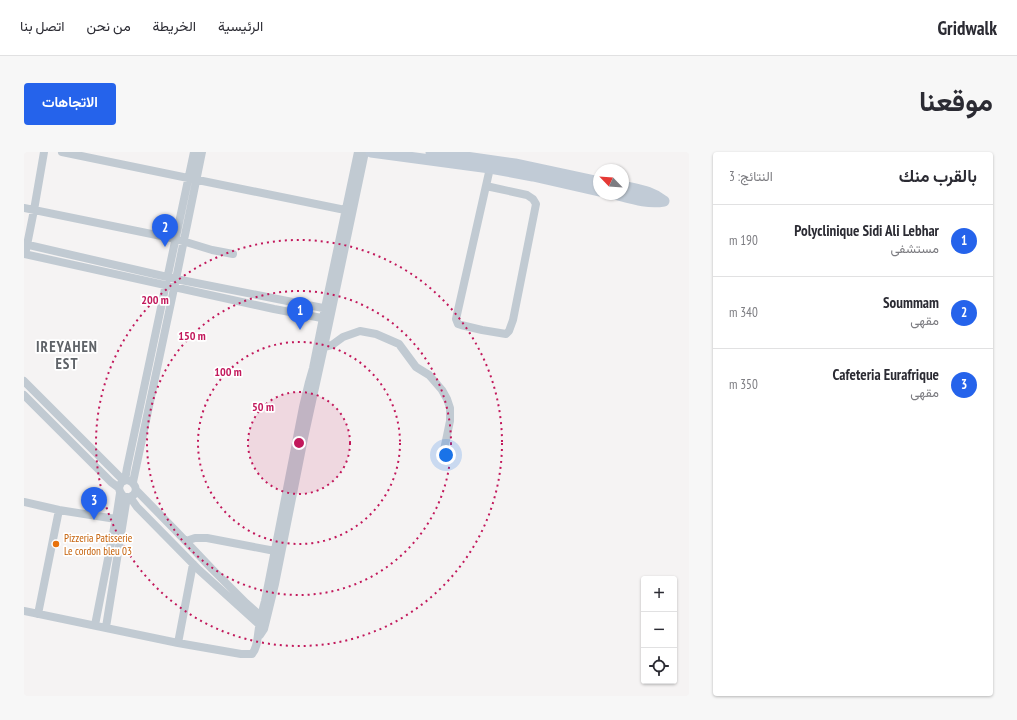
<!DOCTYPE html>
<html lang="ar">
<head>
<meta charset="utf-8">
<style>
	:root { --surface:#fff; --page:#f7f7f7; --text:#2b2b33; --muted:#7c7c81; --line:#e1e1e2; --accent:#2563eb }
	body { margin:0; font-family:"PT Sans Narrow",Vazirmatn,sans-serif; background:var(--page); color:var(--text); direction:rtl }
	.controls { position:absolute; right:12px; bottom:12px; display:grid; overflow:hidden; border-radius:4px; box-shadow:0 1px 3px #0004 }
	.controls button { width:36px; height:36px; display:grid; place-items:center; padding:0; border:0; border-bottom:1px solid var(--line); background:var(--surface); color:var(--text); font:20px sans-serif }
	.compass { position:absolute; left:569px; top:12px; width:36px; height:36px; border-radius:50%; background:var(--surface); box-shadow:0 1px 3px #0004; rotate:295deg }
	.you { position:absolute; left:422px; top:303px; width:14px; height:14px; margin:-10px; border:3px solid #fff; border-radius:50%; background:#1a73e8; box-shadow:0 0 0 6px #1a73e833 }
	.badge { display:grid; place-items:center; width:26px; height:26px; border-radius:50%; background:var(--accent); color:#fff; font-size:13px; font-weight:700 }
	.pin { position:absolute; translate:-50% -33px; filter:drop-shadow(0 1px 2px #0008) }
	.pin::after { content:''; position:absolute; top:21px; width:14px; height:12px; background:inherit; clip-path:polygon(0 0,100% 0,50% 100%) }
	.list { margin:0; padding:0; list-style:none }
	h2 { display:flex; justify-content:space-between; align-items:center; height:52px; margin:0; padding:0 16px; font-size:17px }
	h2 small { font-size:13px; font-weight:400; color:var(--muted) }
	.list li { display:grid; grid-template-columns:26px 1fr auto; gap:12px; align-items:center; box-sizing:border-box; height:72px; padding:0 16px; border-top:1px solid var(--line) }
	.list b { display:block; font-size:15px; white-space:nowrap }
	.list p { margin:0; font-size:13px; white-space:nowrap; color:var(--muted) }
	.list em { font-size:13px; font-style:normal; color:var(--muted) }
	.icon { flex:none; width:22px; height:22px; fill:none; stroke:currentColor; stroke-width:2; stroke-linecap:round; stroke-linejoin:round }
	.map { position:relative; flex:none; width:665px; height:544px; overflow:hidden; direction:ltr; border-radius:4px }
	header { display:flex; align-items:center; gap:24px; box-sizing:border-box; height:56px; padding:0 20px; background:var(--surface); border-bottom:1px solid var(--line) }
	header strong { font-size:19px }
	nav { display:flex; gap:22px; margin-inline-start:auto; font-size:14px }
	.intro { display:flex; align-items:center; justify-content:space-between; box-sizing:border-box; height:96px; padding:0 24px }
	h1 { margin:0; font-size:28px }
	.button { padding:10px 18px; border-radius:4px; background:var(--accent); color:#fff; font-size:14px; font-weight:700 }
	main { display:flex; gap:24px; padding:0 24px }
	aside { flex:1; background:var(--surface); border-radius:4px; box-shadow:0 1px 3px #0004 }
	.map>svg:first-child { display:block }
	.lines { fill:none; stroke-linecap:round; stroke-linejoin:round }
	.street { stroke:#c1cad2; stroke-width:8 }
	.secondary { stroke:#c1cbd6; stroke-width:11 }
	.ring { fill:none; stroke:#c2185b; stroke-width:2; stroke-dasharray:2 4 }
	.food-dot { fill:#e8710a; stroke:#fff; stroke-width:1.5 }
	.labels { text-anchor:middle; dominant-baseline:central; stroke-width:3.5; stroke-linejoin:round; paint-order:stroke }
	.food-label { font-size:11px; fill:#c56008; stroke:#fff; text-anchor:start }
	.district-label { font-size:15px; font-weight:bold; letter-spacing:1px; fill:#5f6368; stroke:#fff }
	.centre { fill:#c2185b; stroke:#fff; stroke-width:2 }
	.ring-label { font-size:12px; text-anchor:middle; font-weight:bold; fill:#c2185b; stroke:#fff; stroke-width:3.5; stroke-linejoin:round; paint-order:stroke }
</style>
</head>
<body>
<header>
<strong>Gridwalk</strong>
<nav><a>الرئيسية</a><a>الخريطة</a><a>من نحن</a><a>اتصل بنا</a></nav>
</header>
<div class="intro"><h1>موقعنا</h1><a class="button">الاتجاهات</a></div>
<main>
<aside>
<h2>بالقرب منك<small>النتائج: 3</small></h2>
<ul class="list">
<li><span class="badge">1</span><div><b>Polyclinique Sidi Ali Lebhar</b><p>مستشفى</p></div><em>190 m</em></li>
<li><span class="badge">2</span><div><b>Soummam</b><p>مقهى</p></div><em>340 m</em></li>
<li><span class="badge">3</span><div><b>Cafeteria Eurafrique</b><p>مقهى</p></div><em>350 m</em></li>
</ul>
</aside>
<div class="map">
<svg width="665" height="544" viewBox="0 0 665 544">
	<rect width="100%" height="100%" fill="#f5f3f3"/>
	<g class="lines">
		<path class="street" d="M38 0 164 26 326 59
			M462 34 503 43 509 47 512 52 489 168 485 179 482 182 458 178 437 173 434 172 432 167 466 16
			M0 56 152 87 188 98 209 102
			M0 92 152 127 304 157
			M2 98 10 58 20 0
			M0 102 250 157 303 167
			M300 195 308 193 319 185 336 179 352 182 375 192 392 215 405 223 418 238 423 247 426 256V269L420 298
			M0 229 100 329
			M0 243 87 330 95 336C96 342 100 347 106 345 122 339 100 316 95 336
			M101 328 103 316 170 0
			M109 330 152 127 178 0
			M112 338 152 379 188 417 222 451 240 467
			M106 345 113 355 175 418 238 475
			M0 350 35 358 92 367
			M162 389 171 386H183L251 399
			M0 459 154 491 217 502H228C235 494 233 481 236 471 237 464 239 456 241 449L279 255 285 230 289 216 301 156 334 0
			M14 462 35 358
			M71 473 93 361 96 341
			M82 475 103 345
			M236 483 240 477 242 469 251 432 280 286 300 195 341 0
			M154 491 169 412"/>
		<path class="secondary" d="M347 0 466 16 509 24 575 39
			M407 0 491 12 575 30
			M599 34C615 38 627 39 640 49
			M590 42C606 46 623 52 640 49"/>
	</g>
	<circle cx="275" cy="291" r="51" fill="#c2185b" fill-opacity=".12"/>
	<g class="ring">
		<circle cx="275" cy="291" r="51"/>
		<circle cx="275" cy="291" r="101"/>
		<circle cx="275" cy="291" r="152"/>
		<circle cx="275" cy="291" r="203"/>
	</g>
	<circle class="food-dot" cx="32" cy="392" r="4"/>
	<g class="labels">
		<g class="food-label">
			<text x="40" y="386">Pizzeria Patisserie<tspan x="40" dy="13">Le cordon bleu 03</tspan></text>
		</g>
		<g class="district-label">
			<text x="43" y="194">IREYAHEN<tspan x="43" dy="17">EST</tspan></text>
		</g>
	</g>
	<circle cx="275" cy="291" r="6" class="centre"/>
	<g class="ring-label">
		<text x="131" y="152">200 m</text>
		<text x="168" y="188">150 m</text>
		<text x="204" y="224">100 m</text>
		<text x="239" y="259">50 m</text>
	</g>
</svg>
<div class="controls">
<button>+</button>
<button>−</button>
<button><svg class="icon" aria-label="locate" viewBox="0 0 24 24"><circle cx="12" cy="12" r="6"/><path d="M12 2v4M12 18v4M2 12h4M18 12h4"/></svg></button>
</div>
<svg class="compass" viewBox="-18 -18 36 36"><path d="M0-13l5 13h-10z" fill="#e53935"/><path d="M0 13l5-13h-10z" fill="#7c7c81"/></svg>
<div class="you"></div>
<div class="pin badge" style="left:276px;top:178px">1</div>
<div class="pin badge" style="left:141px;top:95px">2</div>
<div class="pin badge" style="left:70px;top:368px">3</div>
</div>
</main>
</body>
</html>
